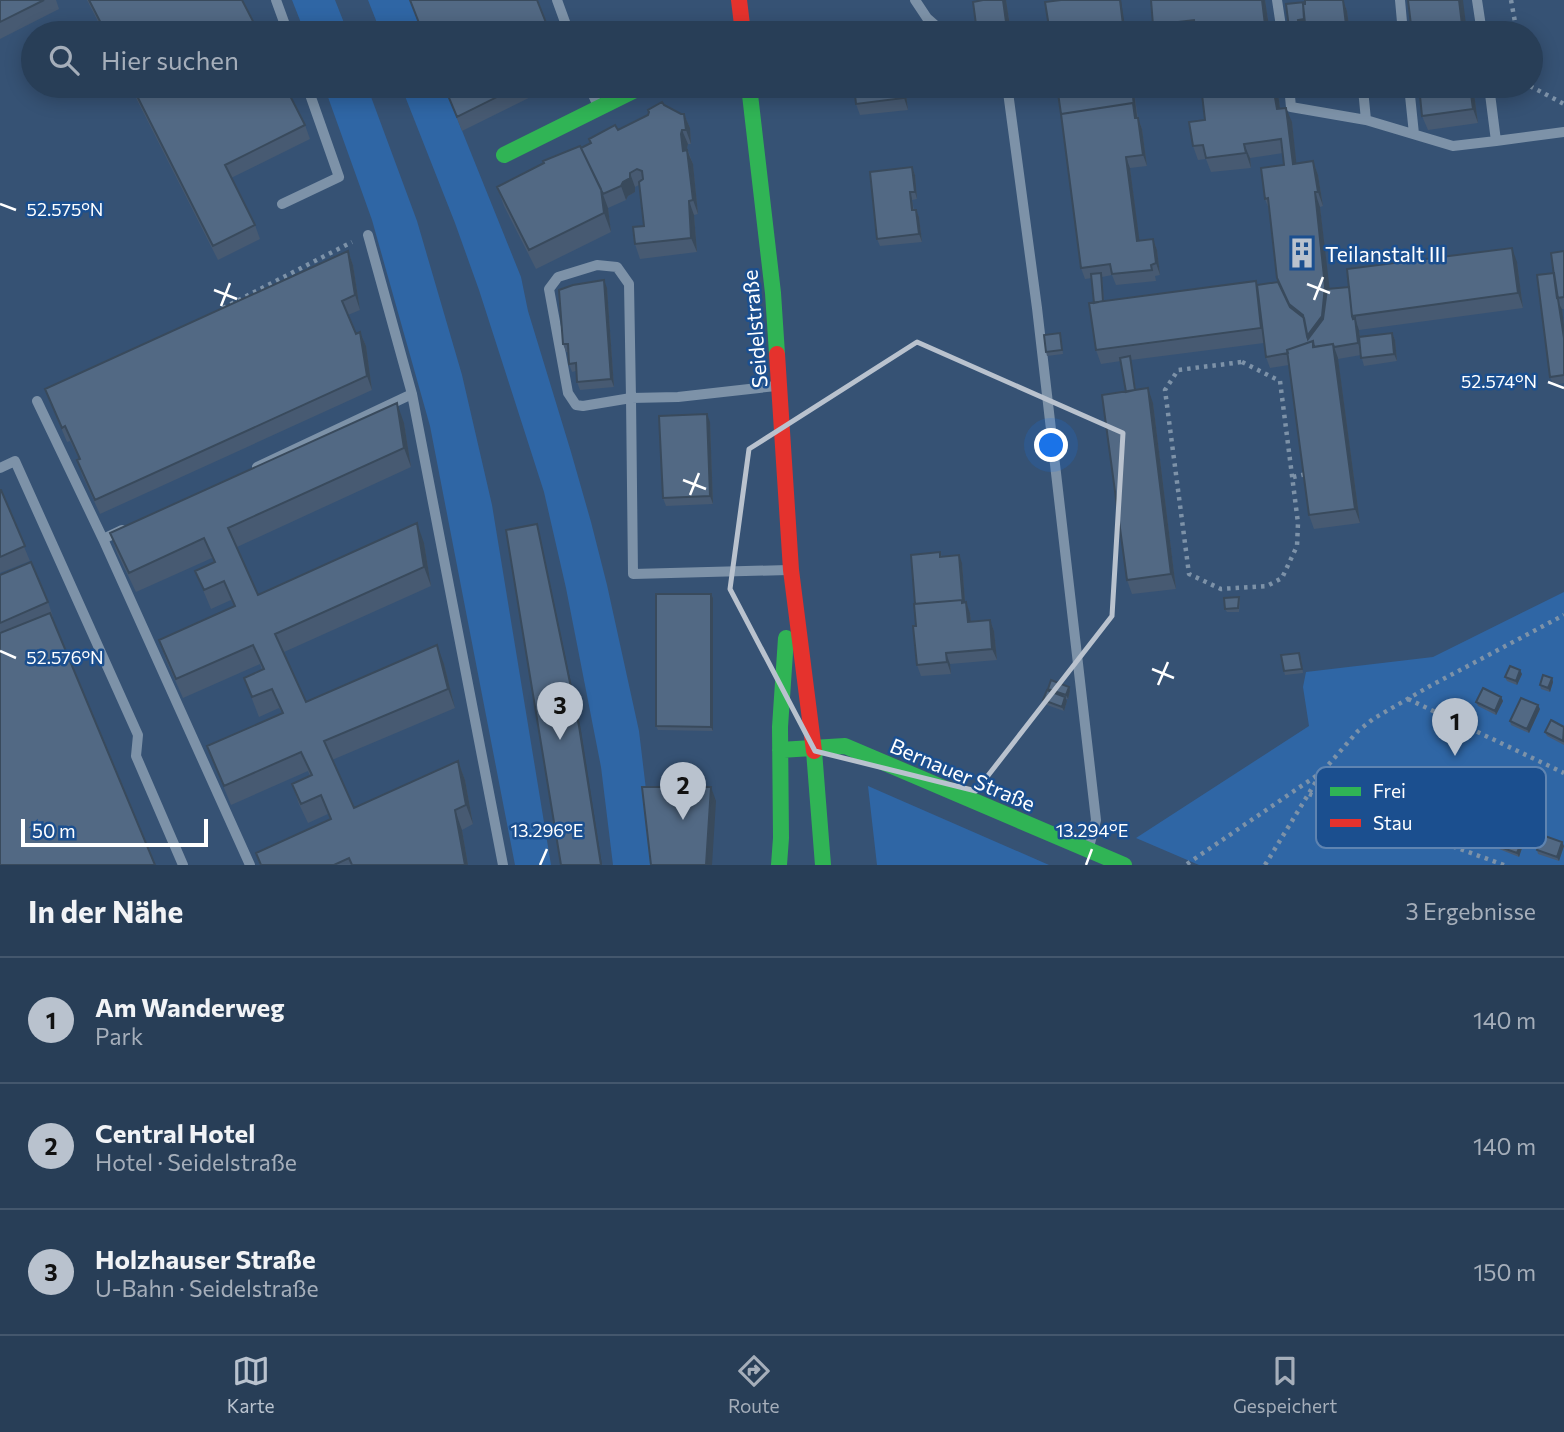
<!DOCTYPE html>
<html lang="de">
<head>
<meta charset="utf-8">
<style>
	:root { --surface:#283e57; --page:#344961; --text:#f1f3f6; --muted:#a5aeba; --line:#44576d; --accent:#b9c2ce }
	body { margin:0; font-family:Commissioner,sans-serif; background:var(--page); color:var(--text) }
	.scale { position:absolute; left:21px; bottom:18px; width:187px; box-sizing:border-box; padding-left:7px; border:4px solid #fff; border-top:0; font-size:19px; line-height:24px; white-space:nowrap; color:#fff; -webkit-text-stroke:5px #1b4f8f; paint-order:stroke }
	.you { position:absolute; left:1052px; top:446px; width:24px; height:24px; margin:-18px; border:5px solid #fff; border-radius:50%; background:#1a73e8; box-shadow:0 0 0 10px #1a73e833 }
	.badge { display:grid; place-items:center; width:46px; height:46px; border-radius:50%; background:var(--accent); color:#111; font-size:23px; font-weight:700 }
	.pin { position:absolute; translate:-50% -58px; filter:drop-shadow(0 2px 4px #0008) }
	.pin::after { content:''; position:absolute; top:37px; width:24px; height:21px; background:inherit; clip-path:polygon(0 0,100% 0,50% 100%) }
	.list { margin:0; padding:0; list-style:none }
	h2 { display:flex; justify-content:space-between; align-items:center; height:91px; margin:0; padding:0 28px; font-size:30px }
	h2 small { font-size:23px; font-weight:400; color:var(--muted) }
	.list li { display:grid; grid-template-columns:46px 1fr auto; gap:21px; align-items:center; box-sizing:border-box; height:126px; padding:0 28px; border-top:2px solid var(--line) }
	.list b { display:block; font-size:26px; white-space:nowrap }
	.list p { margin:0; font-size:23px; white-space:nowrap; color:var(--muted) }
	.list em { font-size:23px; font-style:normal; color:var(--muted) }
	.icon { flex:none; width:38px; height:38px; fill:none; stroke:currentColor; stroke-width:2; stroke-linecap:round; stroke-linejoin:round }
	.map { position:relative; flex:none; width:1564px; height:865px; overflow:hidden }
	.search { position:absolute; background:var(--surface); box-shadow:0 4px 18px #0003; left:21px; right:21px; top:21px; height:77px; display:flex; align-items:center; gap:18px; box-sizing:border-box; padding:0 24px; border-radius:38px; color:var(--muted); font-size:26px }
	.sheet { height:469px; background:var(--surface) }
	nav { display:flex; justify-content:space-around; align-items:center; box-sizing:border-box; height:98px; border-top:2px solid var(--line); background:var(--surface); font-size:19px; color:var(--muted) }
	nav a { display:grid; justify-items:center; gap:4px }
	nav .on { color:var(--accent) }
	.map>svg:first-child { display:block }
	.green { fill:#2f66a5 }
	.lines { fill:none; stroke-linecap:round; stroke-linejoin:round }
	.path { stroke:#7d92a8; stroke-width:4.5; stroke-dasharray:3.5 5; stroke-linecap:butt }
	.lane { stroke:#7d92a8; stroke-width:10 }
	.fast { stroke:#30b455; stroke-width:16 }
	.jam { stroke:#e5322d; stroke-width:16 }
	.wall { fill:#475a72 }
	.shaded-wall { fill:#394a5c }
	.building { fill:#526984; stroke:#394a5c; stroke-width:2 }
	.marked { fill:none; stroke:#b9c2ce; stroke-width:5; stroke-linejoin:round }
	.ticks { fill:none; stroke:#fff; stroke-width:2.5 }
	.labels { text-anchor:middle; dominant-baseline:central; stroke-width:5; stroke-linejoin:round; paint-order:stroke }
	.poi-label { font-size:21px; fill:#fff; stroke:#1b4f8f; text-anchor:start }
	.street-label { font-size:21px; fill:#fff; stroke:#1b4f8f }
	.key { fill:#1b4f8f; stroke:#5f84b1; stroke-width:2 }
	.key-label { font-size:19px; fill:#fff }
	.ticks-label { font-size:18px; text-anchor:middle; fill:#fff; stroke:#1b4f8f; stroke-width:5; stroke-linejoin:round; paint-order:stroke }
</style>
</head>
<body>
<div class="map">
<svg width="1564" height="865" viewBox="0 0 1564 865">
	<rect width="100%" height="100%" fill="#365274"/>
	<path class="green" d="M292 0H335L348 33H305Z
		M368 0H410L423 33H381Z
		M324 86H367L417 221 462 375 492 505 551 865H515L430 426 372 220Z
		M401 86H444L521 277 528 311 571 452 591 522 607 585 639 731 655 865H613L601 767 566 588 544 492 479 290 455 223Z
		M1564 592V865H1199L1136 838 1309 726 1303 687 1306 672 1433 657Z
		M868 786 884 793 1049 865H877Z"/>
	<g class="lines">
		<path class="path" d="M1511 0 1517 33
			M1530 86 1564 104
			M223 308 352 242
			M1242 362 1280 381 1298 523 1297 546 1282 578 1267 586 1221 589 1189 574 1165 390 1178 370Z
			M1293 477 1306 474
			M1408 699 1564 773
			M1309 794 1504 865
			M1187 864 1319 774
			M1265 865 1322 772 1358 731 1373 719 1430 686 1564 615"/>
		<path class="lane" d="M276 0 288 33
			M557 0 569 33
			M915 0 927 18 944 33
			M1277 0 1282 33
			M1400 0 1403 33
			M1477 0 1482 33
			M589 86 598 106
			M1002 86 1008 92 1037 308 1096 820 1089 847
			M1289 86 1291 107 1366 120 1453 146 1496 141
			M1409 86 1414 134
			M1489 86 1496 141 1564 132
			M1363 89 1366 120
			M282 204 339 177 307 86
			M368 235 412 394
			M597 265 617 267 629 284 631 398 583 406 576 405 568 393 549 289 558 277Z
			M776 386 678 397 631 398 633 574 788 570
			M37 401 103 539
			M257 467 412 394 503 865
			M0 468 15 461 138 735 136 756 183 865
			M122 530 103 539 250 865"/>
		<path class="fast" d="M749 86 773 293 777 354
			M504 155 643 86
			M780 750 845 746 1124 865
			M814 751 823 865
			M779 865 781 838 780 727 786 638"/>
		<path class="jam" d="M739 0 743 33
			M777 354 791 570 814 751"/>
	</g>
	<path class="wall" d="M0 0H56L59 9 0 39Z
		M87 0H242L259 33H104Z
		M1006 0 1011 33H978L973 2Z
		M1151 0H1265L1270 33H1156L1153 25Z
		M1343 0 1347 11 1350 33H1306L1305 23 1300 24V30L1290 31 1286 4Z
		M130 86H285L305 125 310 139 231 178 255 225 260 239 218 260Z
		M444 86H553L462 131Z
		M854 86H905L908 110 860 115 856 104Z
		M1133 86 1138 118 1142 129 1147 166 1130 168 1139 240 1153 239 1157 250 1160 275 1155 276 1156 281 1116 285 1112 275 1102 277 1104 301 1278 282 1270 212 1265 199 1284 165 1283 153 1250 158 1251 168 1211 172 1206 159 1198 160 1193 146 1205 120 1201 86H1277L1280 108 1292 122 1296 163 1313 161 1318 175 1323 206 1320 207 1329 289 1517 262 1523 308 1359 330 1360 337 1392 333 1395 340 1397 361 1364 366 1361 355 1338 359 1360 523 1314 529 1309 515 1289 365 1270 368 1266 357 1264 343 1131 360 1136 390 1153 403 1176 589 1132 594 1127 580 1126 392 1121 361 1101 364 1096 350 1094 303 1092 278 1085 279 1081 268Z
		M1473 86 1478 123 1428 130 1422 116Z
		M664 105 681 114H684L690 128 691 144H688L687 148 693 164 698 214 694 215 697 252 640 259 635 244 644 226 639 185 635 187V192L628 196 626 200 608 208 611 232 536 269 504 206 497 187 581 148 648 115 649 113 648 110Z
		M912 167 915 175 917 199 912 200 914 210H916L919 217 922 242 880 246 877 239Z
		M348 251 353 265 360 310 348 315 356 334 360 332 366 346 372 390 100 514 82 475 77 460 79 459 70 441 67 442 45 389Z
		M1564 251V309H1562L1564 325V383L1553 385 1550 377 1554 273Z
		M607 288 614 387 580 390 577 382 576 371 572 372 569 364 568 352H566L563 344Z
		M1060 333 1063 354 1047 356 1046 352Z
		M710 422 713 504 666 506 663 498Z
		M404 423 411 467 237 547 258 595 424 543 431 586 284 652 306 702 444 664 455 708 332 760 354 808 458 761 465 780 473 824 462 830 468 865H260L256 853 330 819 328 814 308 823 299 804 292 784 310 776 308 771 231 805 207 746 282 713 279 708 259 717 244 678 262 670 260 664 183 698 166 660 159 640 234 606 231 600 211 609 195 571 214 563 212 558 136 592 117 553 110 533Z
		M0 490 30 561 0 573Z
		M940 552 942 557 962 563 965 602 970 613 971 621 990 620 994 631 997 660 950 664 951 674 921 676 917 665 915 604Z
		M0 575 48 602 53 617 52 618 0 865Z
		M711 594 713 598V731L658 730 656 726Z
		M1239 597 1240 601 1239 612H1227L1225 609Z
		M1301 657 1303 673 1285 675 1284 671Z
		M1522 674 1517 685 1507 681 1505 677Z
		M1552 678 1553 682 1550 692 1541 689 1540 685Z
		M1069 687 1070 691 1068 699H1066L1067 701 1064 711 1044 704 1043 700 1049 691 1048 689Z
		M1501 697 1503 701 1496 715 1478 706 1476 702Z
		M1540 709 1529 733 1511 725 1510 721Z
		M1564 727V745L1547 736 1545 732Z
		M1373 788 1369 805 1347 800 1346 796Z
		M1413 801 1414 805 1409 820 1392 814 1390 810Z
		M1452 814 1447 831 1427 824 1426 820Z
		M1490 821 1491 824 1486 839 1468 833 1466 829Z
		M1523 838 1524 842 1519 857 1499 849 1497 846Z
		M1564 846 1559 861 1538 854 1537 850Z"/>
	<path class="shaded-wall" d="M1003 0H1006L1011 33H1009L1007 29Z
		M1120 0H1121L1126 33H1124Z
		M1262 0H1265L1270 33H1266Z
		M1343 0 1347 11 1350 33H1347Z
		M1459 0H1463L1467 33H1463Z
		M903 86H905L908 110 904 98Z
		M1132 86H1133L1139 130 1135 118Z
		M1273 86H1277L1282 123 1277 109Z
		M1470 86H1473L1478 123 1473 109Z
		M1286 108 1292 122 1298 178 1293 164Z
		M684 114 690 128 691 144 686 130Z
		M1138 118 1142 129 1147 166 1143 155Z
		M682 130 688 144 687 148 688 165 683 151 681 134Z
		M1244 144 1250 158 1251 168 1246 153Z
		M687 150 693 164 698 214 693 200Z
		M1126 157 1130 168 1141 252 1137 241Z
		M1313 161 1318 175 1323 206 1318 192Z
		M912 167 915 175 917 199 915 192Z
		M630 173 635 187V192L628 196 626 200 621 186Z
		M601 189 608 208 611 232 604 213Z
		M910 192 912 200 914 218 912 210Z
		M1315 192 1320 207 1331 300 1316 350 1311 346 1307 336Z
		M689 201 694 215 697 252 691 238Z
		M916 210 919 217 922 242 919 234Z
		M1153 239 1157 250 1160 275 1156 263Z
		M1512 248 1517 262 1523 308 1518 293Z
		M348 251 353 265 360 310 355 295Z
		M604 280 607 288 614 387 611 379Z
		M1559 304 1562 309 1564 325V338Z
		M1355 318 1359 330 1362 354 1358 343Z
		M360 332 366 346 372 390 367 376Z
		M1392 333 1395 340 1397 361 1394 354Z
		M1333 344 1338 358 1360 523 1355 509Z
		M1148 388 1153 403 1176 589 1171 574Z
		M397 403 404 423 411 467 404 448Z
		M707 414 710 422 713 504 710 496Z
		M417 523 424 543 431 586 424 567Z
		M537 524 581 730 602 865H601Z
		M959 555 962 563 966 614 962 603Z
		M711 594 713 598V731L711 727Z
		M966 602 970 613 972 633 968 622Z
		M990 620 994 631 997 660 992 649Z
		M437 645 444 664 455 708 448 689Z
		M946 653 950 664 951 674 947 662Z
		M1520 670 1522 674 1517 685 1516 681Z
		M1552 678 1553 682 1550 692 1548 688Z
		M1069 687 1070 691 1068 699 1066 695Z
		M1065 697 1067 701 1064 711 1062 707Z
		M1501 697 1503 701 1496 715 1495 711Z
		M1538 705 1540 709 1529 733 1527 729Z
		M458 761 465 780 473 824 466 805Z
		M1372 784 1373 788 1369 805 1367 801Z
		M711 787 716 801 712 865H706Z
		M1413 801 1414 805 1409 820 1408 816Z
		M455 810 462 830 468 865H465Z
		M1451 810 1452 814 1447 831 1445 827Z
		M1490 821 1491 824 1486 839 1485 835Z
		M1523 838 1524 842 1519 857 1517 853Z
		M1562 842 1564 846 1559 861 1557 857Z"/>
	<path class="building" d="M0 0H44L0 22Z
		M89 0H242L259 33H106Z
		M410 0H537L550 33H423Z
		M983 0H1003L1007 29 977 32 973 2Z
		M1061 0H1120L1124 33H1050L1045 2Z
		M1151 0H1262L1266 33H1196L1194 20 1153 25Z
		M1305 0H1343L1347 33H1306L1303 4H1305Z
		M1408 0H1459L1463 33H1412Z
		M1305 2V4H1303L1304 19 1298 20 1299 26 1289 28 1286 4Z
		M132 86H285L305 125 225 165 255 225 213 246Z
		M444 86H519L457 117Z
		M854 86H903L904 98 856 104Z
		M1057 86H1132L1134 107 1133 103 1061 114Z
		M1201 86H1273L1277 109 1286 108 1293 164 1313 161 1318 192H1315L1325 286 1322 316 1307 336 1303 315 1289 304 1277 278 1268 198 1265 199 1261 168 1284 165 1281 139 1244 144 1246 153 1206 158 1203 145 1193 146 1189 122 1205 120Z
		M1419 86H1470L1473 109 1422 116Z
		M662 102 664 105 681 114H684L686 130H682L681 134 683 151 687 150 693 200 689 201 691 238 635 244 633 227 644 226 639 182 643 179 642 171 637 169 630 173V178L623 182 621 186 603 194 581 148 591 143 589 139 615 125 618 130 648 115 649 112 648 110Z
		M1133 103 1135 118H1138L1143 155 1126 157 1137 241 1153 239 1156 263 1151 265 1152 270 1112 274 1110 264 1081 268 1061 114Z
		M580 146 601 189 604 213 529 250 497 187 544 163 543 161Z
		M912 167 915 192H910L912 210H916L919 234 877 239 870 172Z
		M1512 248 1518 293 1352 316 1347 269Z
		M348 251 355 295 342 301 356 334 360 332 367 376 95 500 77 460 80 459 65 426 62 428 45 389Z
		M1564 251V297L1557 298 1551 253Z
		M1101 273 1103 301 1094 303 1091 274Z
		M1554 273 1564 338V375L1550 377 1537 275Z
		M604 280 611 379 577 382 576 363 569 364 568 344H563L559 290 573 285Z
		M1256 281 1261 328 1096 350 1089 303Z
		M1278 282 1290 307 1304 318 1308 339 1323 319 1327 289 1349 287 1352 316 1353 319 1355 318 1358 343 1334 347 1333 344 1314 347 1313 341 1287 350 1288 353 1266 357 1257 285Z
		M1060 333 1062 350 1046 352 1044 335Z
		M1392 333 1394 354 1361 358 1359 337Z
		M1313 341V347L1333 344 1355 509 1309 515 1287 350Z
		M1130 356 1135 390 1126 392 1120 358Z
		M1148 388 1171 574 1127 580 1102 395Z
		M397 403 404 448 228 528 258 595 417 523 424 567 275 634 306 702 437 645 448 689 324 741 354 808 458 761 466 805 455 810 465 865H352L349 858 334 865H261L256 853 331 819 321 795 301 804 292 784 312 775 301 752 224 786 207 746 283 713 272 689 252 697 244 678 264 669 253 645 176 679 159 640 235 606 224 581 204 590 195 571 215 562 204 538 129 573 110 533Z
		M707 414 710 496 663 498 659 416Z
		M0 490H1L25 546 0 557Z
		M537 524 579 726 601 865H561L506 530Z
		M940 552V557L959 555 963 603 962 600 915 604 911 555Z
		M31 562 48 602 0 623V575Z
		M656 594H711V727L656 726Z
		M1239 597 1238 608 1225 609 1224 598Z
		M962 600V603L966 602 968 622 990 620 992 649 946 653 947 662 917 665 913 626H916L914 604Z
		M50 613 155 865H0V633Z
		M1299 653 1302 669 1284 671 1281 655Z
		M1510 666 1520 670 1516 681 1505 677Z
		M1543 675 1552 678 1548 688 1540 685Z
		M1051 680 1069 687 1066 695 1048 689Z
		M1483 688 1501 697 1495 711 1476 702Z
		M1047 690 1065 697 1062 707 1043 700Z
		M1521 698 1538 705 1527 729 1510 721Z
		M1551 720 1564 727 1563 741 1545 732Z
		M642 787H711L706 865H651Z
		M1503 831 1523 838 1517 853 1497 846Z
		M1542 835 1562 842 1557 857 1537 850Z"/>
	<path class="marked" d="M917 342 1123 433 1112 616 976 791 815 751 730 589 749 449Z"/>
	<path class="ticks" d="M0 204 16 210M1307 284 1330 293M214 290 237 299M1314 300 1323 277M221 306 230 283M1548 382 1564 388M683 480 706 489M690 495 699 473M0 651 16 658M1152 669 1174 678M1158 685 1168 662M540 865 547 849M1086 865 1092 849"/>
	<defs>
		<g id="building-bare" transform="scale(2.415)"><path d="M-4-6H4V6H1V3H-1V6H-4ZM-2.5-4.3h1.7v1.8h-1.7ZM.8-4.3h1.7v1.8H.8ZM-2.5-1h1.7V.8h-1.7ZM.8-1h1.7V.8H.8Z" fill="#b9c2ce" stroke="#1b4f8f" stroke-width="2.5" paint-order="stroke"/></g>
	</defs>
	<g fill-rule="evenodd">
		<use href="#building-bare" x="1302" y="253"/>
	</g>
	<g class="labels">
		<g class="poi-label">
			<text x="1325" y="253">Teilanstalt III</text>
		</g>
		<g class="street-label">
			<text transform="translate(754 329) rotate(-95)">Seidelstraße</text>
			<text transform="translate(963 774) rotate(23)">Bernauer Straße</text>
		</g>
	</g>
	<rect x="1316" y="767" width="230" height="81" rx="10" class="key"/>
	<rect x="1330" y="787" width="31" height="9" fill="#30b455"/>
	<rect x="1330" y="819" width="31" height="8" fill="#e5322d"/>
	<g class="key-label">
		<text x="1373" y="798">Frei</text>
		<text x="1373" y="830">Stau</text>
	</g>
	<g class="ticks-label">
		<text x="65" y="216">52.575°N</text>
		<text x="1499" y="388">52.574°N</text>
		<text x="65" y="664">52.576°N</text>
		<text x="547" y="837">13.296°E</text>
		<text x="1092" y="837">13.294°E</text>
	</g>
</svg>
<div class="scale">50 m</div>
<div class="you"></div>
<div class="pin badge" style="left:1455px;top:756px">1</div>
<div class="pin badge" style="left:683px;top:820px">2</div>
<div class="pin badge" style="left:560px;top:740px">3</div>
<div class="search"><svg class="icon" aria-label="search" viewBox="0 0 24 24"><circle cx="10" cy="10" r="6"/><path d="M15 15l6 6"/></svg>Hier suchen</div>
</div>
<section class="sheet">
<h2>In der Nähe<small>3 Ergebnisse</small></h2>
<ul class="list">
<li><span class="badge">1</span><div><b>Am Wanderweg</b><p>Park</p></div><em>140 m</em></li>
<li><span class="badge">2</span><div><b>Central Hotel</b><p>Hotel · Seidelstraße</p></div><em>140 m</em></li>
<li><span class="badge">3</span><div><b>Holzhauser Straße</b><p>U-Bahn · Seidelstraße</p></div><em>150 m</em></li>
</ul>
</section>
<nav>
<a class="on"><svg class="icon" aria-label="map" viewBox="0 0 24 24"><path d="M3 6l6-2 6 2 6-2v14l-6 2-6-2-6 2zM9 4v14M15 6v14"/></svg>Karte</a>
<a><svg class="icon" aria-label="directions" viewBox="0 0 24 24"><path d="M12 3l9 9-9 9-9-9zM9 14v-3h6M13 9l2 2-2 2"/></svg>Route</a>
<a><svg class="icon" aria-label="saved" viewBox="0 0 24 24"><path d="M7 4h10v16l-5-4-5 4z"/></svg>Gespeichert</a>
</nav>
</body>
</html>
